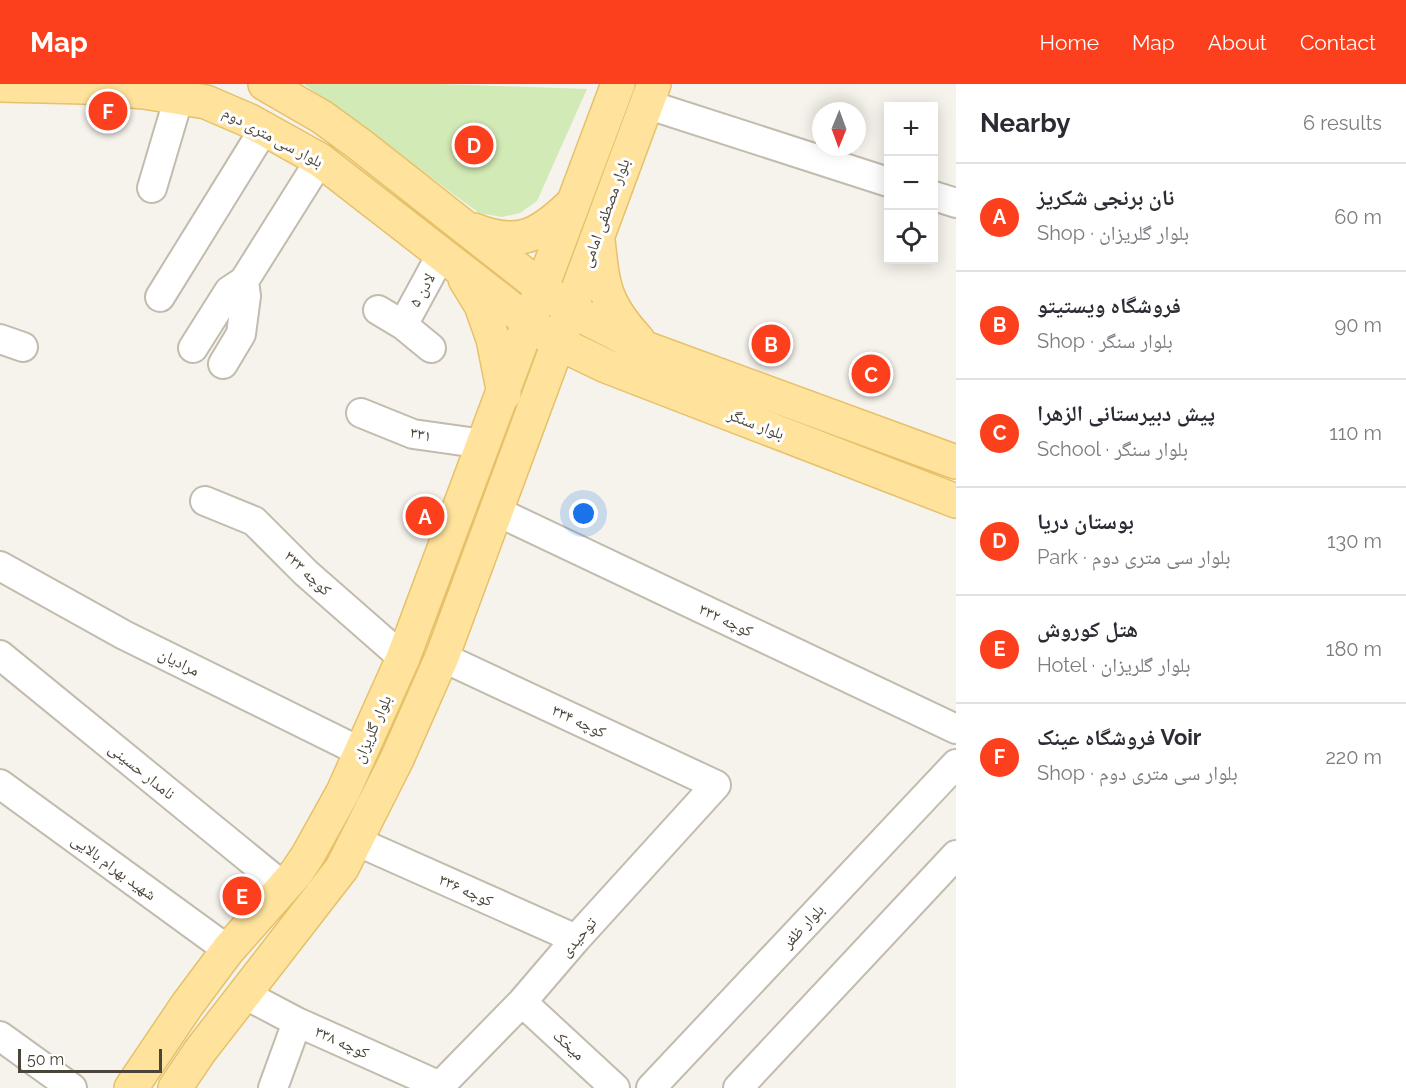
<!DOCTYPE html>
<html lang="en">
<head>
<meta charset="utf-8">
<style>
	:root { --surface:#fff; --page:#f2f2f3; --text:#2b2b33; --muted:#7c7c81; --line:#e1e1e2; --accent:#fc3f1d }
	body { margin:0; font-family:Raleway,"Noto Naskh Arabic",sans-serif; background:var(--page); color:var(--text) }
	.controls { position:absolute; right:18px; top:18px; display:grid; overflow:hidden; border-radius:0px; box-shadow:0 3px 15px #0003 }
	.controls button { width:54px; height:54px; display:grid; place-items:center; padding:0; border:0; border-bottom:2px solid var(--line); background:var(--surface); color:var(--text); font:30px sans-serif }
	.compass { position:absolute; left:812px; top:18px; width:54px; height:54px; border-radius:50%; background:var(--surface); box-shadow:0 3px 15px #0003; rotate:181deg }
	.scale { position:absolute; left:18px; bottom:15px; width:144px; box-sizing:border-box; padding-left:6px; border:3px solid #4b4439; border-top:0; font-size:16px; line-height:21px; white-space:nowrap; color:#4b4439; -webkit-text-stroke:4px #fff; paint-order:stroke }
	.you { position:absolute; left:584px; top:430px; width:21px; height:21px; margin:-15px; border:4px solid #fff; border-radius:50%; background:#1a73e8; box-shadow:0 0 0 9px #1a73e833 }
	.badge { display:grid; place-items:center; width:39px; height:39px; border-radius:50%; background:var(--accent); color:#fff; font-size:20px; font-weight:700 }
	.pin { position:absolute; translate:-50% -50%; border:3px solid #fff; box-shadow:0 2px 6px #0006 }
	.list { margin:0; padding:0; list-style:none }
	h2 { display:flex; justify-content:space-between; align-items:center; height:78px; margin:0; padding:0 24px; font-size:26px }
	h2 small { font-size:20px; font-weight:400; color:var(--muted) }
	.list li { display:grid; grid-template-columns:39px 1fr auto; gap:18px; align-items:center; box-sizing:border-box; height:108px; padding:0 24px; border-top:2px solid var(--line) }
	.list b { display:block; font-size:22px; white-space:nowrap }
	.list p { margin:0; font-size:20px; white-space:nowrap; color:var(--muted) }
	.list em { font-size:20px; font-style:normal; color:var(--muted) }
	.icon { flex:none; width:33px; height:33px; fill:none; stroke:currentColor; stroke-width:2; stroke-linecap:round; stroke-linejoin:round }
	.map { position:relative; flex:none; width:956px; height:1004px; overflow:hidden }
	header { display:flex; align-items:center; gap:36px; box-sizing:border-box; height:84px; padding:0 30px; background:var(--accent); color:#fff }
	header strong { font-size:28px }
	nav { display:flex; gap:33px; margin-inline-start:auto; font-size:21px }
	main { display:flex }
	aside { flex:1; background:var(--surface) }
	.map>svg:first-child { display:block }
	.green { fill:#d2eab5 }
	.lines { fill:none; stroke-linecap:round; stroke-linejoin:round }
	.minor-casing { stroke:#c2bbae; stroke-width:32 }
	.major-casing { stroke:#e6c16a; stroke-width:36 }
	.minor { stroke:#fff; stroke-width:28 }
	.major { stroke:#ffe39c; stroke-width:33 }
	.labels { text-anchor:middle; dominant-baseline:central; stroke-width:6; stroke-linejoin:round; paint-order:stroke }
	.street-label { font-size:16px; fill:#4b4439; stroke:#fff }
</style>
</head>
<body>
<header>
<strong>Map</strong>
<nav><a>Home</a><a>Map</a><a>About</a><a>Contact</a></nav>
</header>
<main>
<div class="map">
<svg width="956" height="1004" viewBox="0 0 956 1004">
	<rect width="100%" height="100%" fill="#f6f3ec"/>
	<path class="green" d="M304 0H439L587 5 537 117 520 129 502 133 479 129Z"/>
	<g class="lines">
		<g class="minor-casing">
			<path id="minor" d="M646 20 888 98
				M152 104 179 13
				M934 112 956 119
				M160 213 264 45
				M378 226 403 241 441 171
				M403 241 431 264
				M0 255 23 263
				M193 264 229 207 244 197 320 76
				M223 280 241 250 246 212 244 197
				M361 329 413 350 484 360
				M205 417 254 437 306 489 403 574
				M496 427 956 645
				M0 482 124 551 361 668
				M0 571 284 803
				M0 700 228 866
				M356 757 576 855
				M246 911 297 938 440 1002
				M522 918 615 1004
				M0 952 72 1004
				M273 1004 297 938
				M438 1004 522 918 576 855 716 701 442 573
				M651 1004 956 680
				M738 1004 956 771"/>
		</g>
		<g class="major-casing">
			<path id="major" d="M265 0 322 33 359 60 570 226 645 264 956 378
				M0 1 84 3 144 8 206 18 250 37 320 76 530 239 558 259 606 282 956 417
				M474 146C519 164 540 151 572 120
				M598 156C603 204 605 220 638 256
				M465 195 481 221 493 255 504 310
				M131 1004 187 921 228 866 296 789 308 771 343 708 403 574 618 0
				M175 1004 200 967 342 784 397 675 442 573 654 0"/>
		</g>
		<use href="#minor" class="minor"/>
		<use href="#major" class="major"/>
	</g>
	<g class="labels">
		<g class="street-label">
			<text transform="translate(273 53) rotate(28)">بلوار سی متری دوم</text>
			<text transform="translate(605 129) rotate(-70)">بلوار مصطفی امامی</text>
			<text transform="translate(422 206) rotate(-61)">لادن ۵</text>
			<text transform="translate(756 340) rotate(21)">بلوار سنگر</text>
			<text transform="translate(421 350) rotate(12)">۳۳۱</text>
			<text transform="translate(308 489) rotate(43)">کوچه ۳۳۳</text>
			<text transform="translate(726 536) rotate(25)">کوچه ۳۳۲</text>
			<text transform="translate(179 578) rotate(26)">مرادیان</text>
			<text transform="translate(579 637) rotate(25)">کوچه ۳۳۴</text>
			<text transform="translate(372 645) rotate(-66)">بلوار گلریزان</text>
			<text transform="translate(142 687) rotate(39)">نامدار حسینی</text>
			<text transform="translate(114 783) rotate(36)">شهید بهرام بالایی</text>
			<text transform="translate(466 806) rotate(24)">کوچه ۳۳۶</text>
			<text transform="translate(803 842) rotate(-47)">بلوار ظفر</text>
			<text transform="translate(578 853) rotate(-49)">توحیدی</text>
			<text transform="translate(342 958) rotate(24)">کوچه ۳۳۸</text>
			<text transform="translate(569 961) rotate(43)">میخک</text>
		</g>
	</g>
</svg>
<div class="controls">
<button>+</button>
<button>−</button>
<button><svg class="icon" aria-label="locate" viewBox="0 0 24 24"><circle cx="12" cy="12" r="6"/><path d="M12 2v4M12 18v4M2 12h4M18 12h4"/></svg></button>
</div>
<svg class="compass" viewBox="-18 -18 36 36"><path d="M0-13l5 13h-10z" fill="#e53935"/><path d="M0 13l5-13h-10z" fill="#7c7c81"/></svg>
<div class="scale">50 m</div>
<div class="you"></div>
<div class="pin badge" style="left:425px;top:432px">A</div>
<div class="pin badge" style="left:771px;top:260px">B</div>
<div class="pin badge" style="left:871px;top:290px">C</div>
<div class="pin badge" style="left:474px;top:61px">D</div>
<div class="pin badge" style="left:242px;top:812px">E</div>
<div class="pin badge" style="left:108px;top:27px">F</div>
</div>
<aside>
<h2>Nearby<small>6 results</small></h2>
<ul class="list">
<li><span class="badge">A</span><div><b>نان برنجی شکریز</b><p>Shop · بلوار گلریزان</p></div><em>60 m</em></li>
<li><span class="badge">B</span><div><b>فروشگاه ویستیتو</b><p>Shop · بلوار سنگر</p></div><em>90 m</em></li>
<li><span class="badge">C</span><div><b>پیش دبیرستانی الزهرا</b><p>School · بلوار سنگر</p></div><em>110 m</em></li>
<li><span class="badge">D</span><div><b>بوستان دریا</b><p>Park · بلوار سی متری دوم</p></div><em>130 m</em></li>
<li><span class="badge">E</span><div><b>هتل کوروش</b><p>Hotel · بلوار گلریزان</p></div><em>180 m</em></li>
<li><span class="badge">F</span><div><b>فروشگاه عینک Voir</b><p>Shop · بلوار سی متری دوم</p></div><em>220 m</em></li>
</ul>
</aside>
</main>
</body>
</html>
